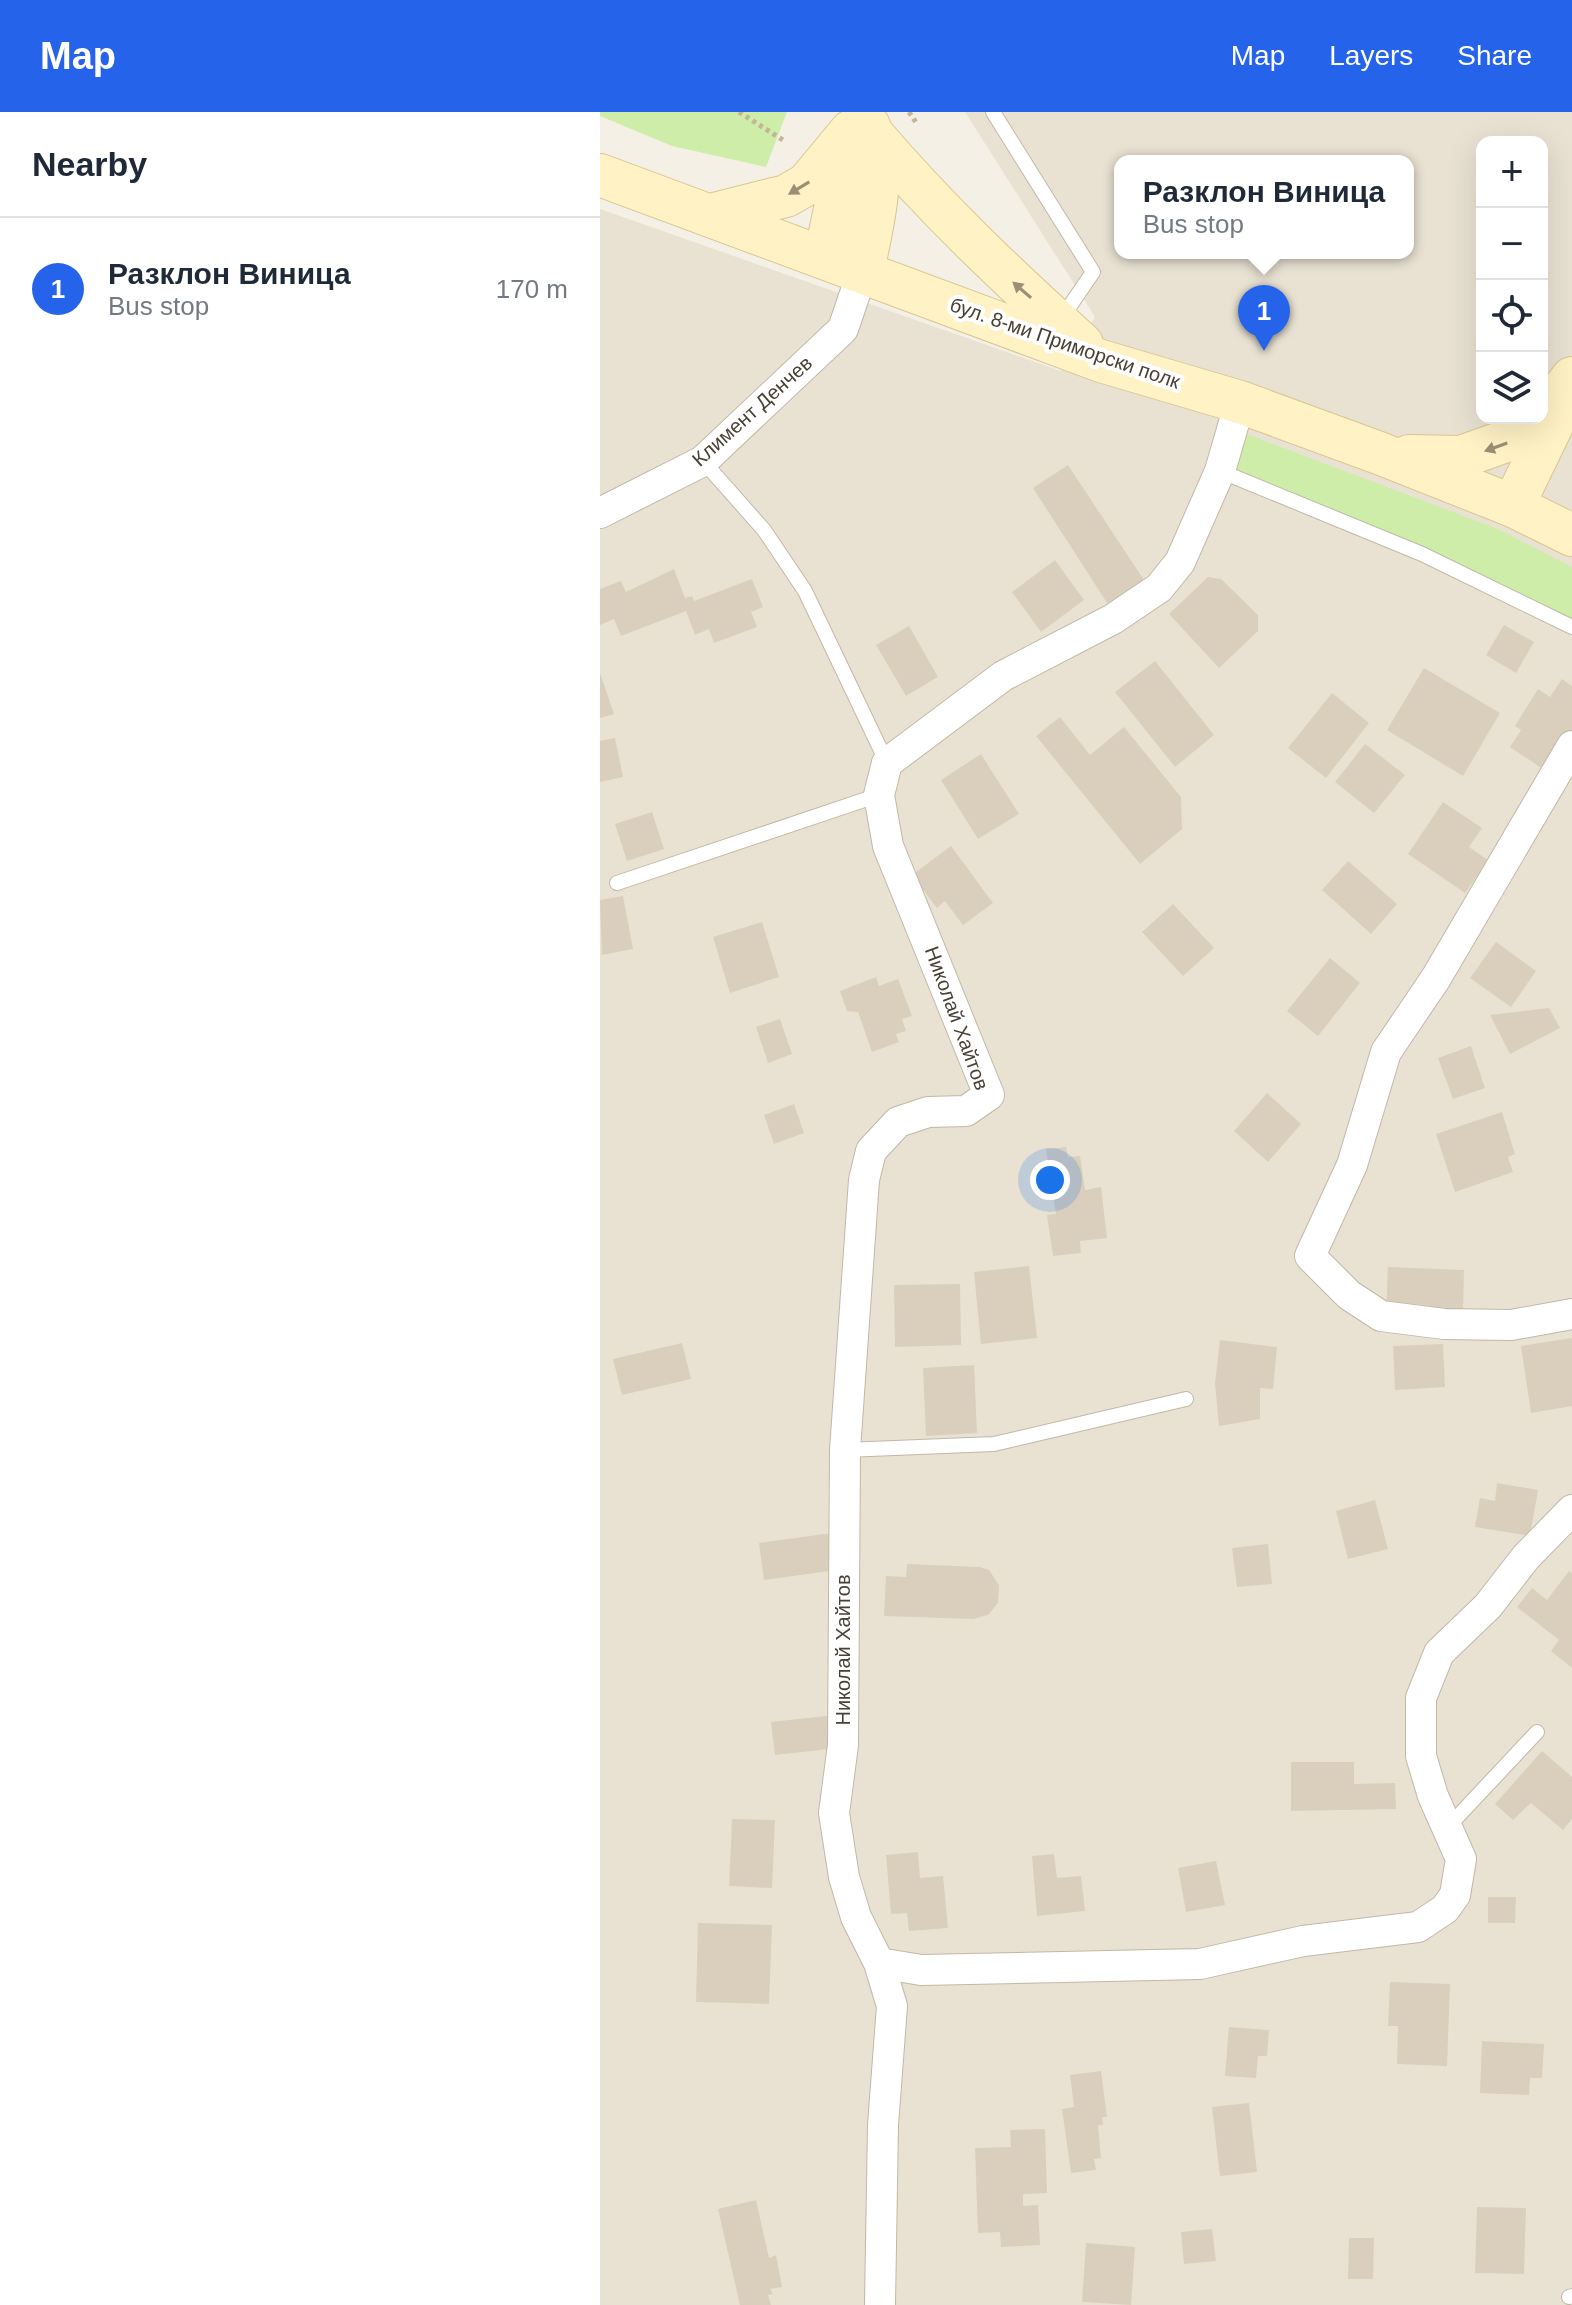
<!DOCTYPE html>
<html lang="en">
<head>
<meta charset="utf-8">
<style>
	:root { --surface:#fff; --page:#f6f6f7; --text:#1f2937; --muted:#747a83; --line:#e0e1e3; --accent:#2563eb }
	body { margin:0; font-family:Arial,sans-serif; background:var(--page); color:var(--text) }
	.controls { position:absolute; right:24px; top:24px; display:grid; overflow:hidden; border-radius:16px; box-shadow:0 8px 32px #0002 }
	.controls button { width:72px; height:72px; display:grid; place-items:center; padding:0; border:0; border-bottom:2px solid var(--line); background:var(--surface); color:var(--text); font:40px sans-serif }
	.you { position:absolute; left:450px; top:1068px; width:28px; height:28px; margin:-20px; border:6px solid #fff; border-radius:50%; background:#1a73e8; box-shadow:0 0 0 12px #1a73e833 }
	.badge { display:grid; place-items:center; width:52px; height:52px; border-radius:50%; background:var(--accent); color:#fff; font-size:26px; font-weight:700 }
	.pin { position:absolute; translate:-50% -66px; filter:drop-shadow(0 2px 4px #0008) }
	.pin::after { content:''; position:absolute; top:42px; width:28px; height:24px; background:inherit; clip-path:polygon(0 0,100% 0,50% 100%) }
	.popup { position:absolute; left:514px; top:43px; width:300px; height:104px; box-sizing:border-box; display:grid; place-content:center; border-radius:16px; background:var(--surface); filter:drop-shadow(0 2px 6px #0005); font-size:26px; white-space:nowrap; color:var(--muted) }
	.popup b { font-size:30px; color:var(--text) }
	.popup::after { content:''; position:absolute; left:50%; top:100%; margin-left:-16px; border:16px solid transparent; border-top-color:var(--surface) }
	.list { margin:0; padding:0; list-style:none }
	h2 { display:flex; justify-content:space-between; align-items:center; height:104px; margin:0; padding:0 32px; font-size:34px }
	h2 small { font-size:26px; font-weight:400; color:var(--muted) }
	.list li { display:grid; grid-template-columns:52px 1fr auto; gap:24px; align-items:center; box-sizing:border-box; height:144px; padding:0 32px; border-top:2px solid var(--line) }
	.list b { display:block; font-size:30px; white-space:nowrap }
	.list p { margin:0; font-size:26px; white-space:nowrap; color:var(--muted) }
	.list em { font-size:26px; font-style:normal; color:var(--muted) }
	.icon { flex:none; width:44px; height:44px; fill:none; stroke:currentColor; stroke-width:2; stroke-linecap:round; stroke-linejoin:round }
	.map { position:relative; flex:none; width:972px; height:2193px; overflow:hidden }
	header { display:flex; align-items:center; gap:48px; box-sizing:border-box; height:112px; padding:0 40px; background:var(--accent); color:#fff }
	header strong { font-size:38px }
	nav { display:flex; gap:44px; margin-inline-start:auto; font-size:28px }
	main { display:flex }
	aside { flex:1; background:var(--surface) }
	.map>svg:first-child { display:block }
	.residential { fill:#e9e2d3; fill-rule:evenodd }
	.green { fill:#ceeda9 }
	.building { fill:#dacfbc }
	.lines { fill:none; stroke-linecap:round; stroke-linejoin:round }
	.lane-casing { stroke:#c1b8a7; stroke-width:16 }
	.street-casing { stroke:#c1b8a7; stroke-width:32 }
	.secondary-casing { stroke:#d9c790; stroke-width:44 }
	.path { stroke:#c4b596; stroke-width:5; stroke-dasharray:4 4; stroke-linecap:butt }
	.lane { stroke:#fff; stroke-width:14 }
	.street { stroke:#fff; stroke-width:30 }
	.secondary { stroke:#fff2c5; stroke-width:42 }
	.oneway { fill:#9a9075 }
	.labels { text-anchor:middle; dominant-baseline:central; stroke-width:8; stroke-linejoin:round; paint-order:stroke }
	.street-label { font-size:20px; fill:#484034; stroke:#fff }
</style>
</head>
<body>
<header>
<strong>Map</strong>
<nav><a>Map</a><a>Layers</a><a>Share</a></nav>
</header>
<main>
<aside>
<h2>Nearby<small></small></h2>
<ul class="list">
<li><span class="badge">1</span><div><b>Разклон Виница</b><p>Bus stop</p></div><em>170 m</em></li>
</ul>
</aside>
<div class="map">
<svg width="972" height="2193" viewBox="0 0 972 2193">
	<rect width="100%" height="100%" fill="#f4f0e5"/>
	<path class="residential" d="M365 0H972V2193H0V97L461 259 495 205ZM882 30H942V306H882ZM520 49H808V141H520Z"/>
	<path class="green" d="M0 0H187L166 55 72 34 0 4Z
		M634 317 898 417 972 455V515L620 359Z"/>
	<path class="building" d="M468 353 546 471 509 494 433 376Z
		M455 448 484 488 441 520 412 480Z
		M74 457 85 486 92 484 94 489 152 467 163 495 151 500 157 515 114 531 109 517 95 523 86 499 21 524 14 507 0 513V477L21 469 26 480Z
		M608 465 621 467 658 503V519L619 556 569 502Z
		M904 513 934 530 916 561 886 543Z
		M309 514 338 565 306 584 276 533Z
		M555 549 614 623 575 655 515 580Z
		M824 556 900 601 863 664 787 618Z
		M0 561 14 602 0 606Z
		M962 567 972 574V618L946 659 910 635 921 618 915 614 938 577 950 585Z
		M732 581 769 611 726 666 688 636Z
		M460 605 490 643 524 615 581 685 582 717 540 752 436 624Z
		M15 626 23 665 0 670V629Z
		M765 632 805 663 774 701 735 670Z
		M381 642 419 702 378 727 341 668Z
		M843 690 882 716 869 735 888 748 865 781 808 742Z
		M52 700 64 737 27 749 15 712Z
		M351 734 393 791 363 813 345 789 337 796 312 763Z
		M748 749 797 792 771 822 722 778Z
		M23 784 33 837 2 843 0 788Z
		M573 792 614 836 583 864 542 820Z
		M162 810 179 865 130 881 113 825Z
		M896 830 936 859 911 895 870 866Z
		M730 846 760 871 718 924 687 899Z
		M276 865 279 874 298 867 312 904 302 907 306 919 296 922 299 930 272 940 258 900 247 899 240 879Z
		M949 896 960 916 910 942 890 903Z
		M180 907 192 942 168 951 156 915Z
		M871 934 885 976 853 987 838 946Z
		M667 981 701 1012 668 1050 634 1019Z
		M194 992 204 1021 174 1032 164 1003Z
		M902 1000 915 1042 908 1045 913 1060 855 1080 836 1022Z
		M466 1035 468 1045 480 1044 485 1078 501 1075 507 1126 480 1129 481 1141 453 1144 447 1103 456 1102 446 1037Z
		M429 1154 437 1226 381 1232 374 1160Z
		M788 1155 864 1158 863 1200 786 1198Z
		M360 1172 361 1233 295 1235 294 1173Z
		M972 1226V1294L931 1301 921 1234Z
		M620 1228 677 1235 673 1277 660 1276V1307L619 1314 615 1271Z
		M82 1231 91 1267 22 1283 13 1247Z
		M843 1232 845 1275 795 1278 793 1234Z
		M374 1253 377 1321 326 1324 323 1256Z
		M897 1371 938 1378 930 1424 875 1415 880 1386 895 1389Z
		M775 1388 788 1437 748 1447 736 1399Z
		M232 1421 237 1458 164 1468 159 1431Z
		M668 1432 672 1472 637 1475 632 1436Z
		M307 1452 380 1455 389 1458 399 1473 398 1491 388 1503 373 1507 284 1504 286 1464 306 1465Z
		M969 1459 972 1461V1556L951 1539 959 1528 917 1495 932 1476 947 1488Z
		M235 1603 238 1636 175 1643 171 1610Z
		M942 1639 972 1665V1707L963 1718 931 1691 913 1708 895 1692Z
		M691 1650H754V1672L795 1671 796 1697 691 1699Z
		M132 1707 175 1708 172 1776 129 1774Z
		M318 1740 320 1766 343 1764 348 1816 309 1819 307 1801 291 1802 286 1743Z
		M454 1742 457 1766 481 1764 485 1799 437 1804 432 1744Z
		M616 1749 625 1793 586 1800 578 1756Z
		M888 1785H916L915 1811H888Z
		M98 1811 172 1813 169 1892 96 1890Z
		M790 1870 850 1872 847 1954 797 1952 798 1914H788Z
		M629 1915 669 1918 667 1944H658L656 1966 625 1964Z
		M882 1929 944 1932 942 1966H930L929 1983 880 1981Z
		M501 1959 507 2005H502L503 2013H498L501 2046 494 2047 496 2058 471 2061 462 1997 474 1995 470 1963Z
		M649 1991 657 2060 620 2064 612 1995Z
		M445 2017 447 2081 423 2082V2094L438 2093 440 2133 401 2135 400 2120 378 2121 375 2036 411 2035 410 2018Z
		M156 2088 169 2146 176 2143 182 2175 170 2177 173 2182 168 2183 171 2193H140L118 2097Z
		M877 2095 926 2096 924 2162 875 2161Z
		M612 2117 616 2149 584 2152 581 2120Z
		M749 2126H774L773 2167H748Z
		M486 2131 535 2135 531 2193 482 2190Z"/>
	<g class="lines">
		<g class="lane-casing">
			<path id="lane" d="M393 0 493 160 461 207
				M103 349 164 418 205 479 287 651
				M620 359 822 442 972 515
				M17 771 279 683
				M245 1338 394 1332 586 1287
				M847 1716 937 1620
				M969 2185 972 2184"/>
		</g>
		<g class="street-casing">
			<path id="street" d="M640 290 620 359 580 450 559 476 513 507 403 564 287 651 279 683 288 734 389 983 366 999 328 1000 298 1010 271 1039 264 1068 245 1338 243 1633 234 1701 244 1765 256 1805 279 1851 321 1858 600 1852 703 1829 818 1815 845 1797 855 1783 861 1747 833 1684 821 1644V1586L839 1541 888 1494 926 1445 972 1398
				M0 401 103 349 243 217 263 158
				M972 634 836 866 786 940 752 1053 710 1144 749 1183 781 1204 844 1212 911 1213 972 1202
				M279 1851 292 1894 283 2013 280 2193"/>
		</g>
		<g class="secondary-casing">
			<path id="secondary" d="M273 23C338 99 408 165 482 232
				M0 63 501 249 640 290 779 341 913 394 972 423
				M110 103 186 84 207 72 251 19
				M225 145 250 25
				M263 158C272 115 288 56 269 14
				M809 344 861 345 931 320 972 266
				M913 394 959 299"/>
		</g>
		<path class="path" d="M139 0 186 30
			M309 0 317 12"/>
		<use href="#lane" class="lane"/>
		<use href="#street" class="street"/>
		<use href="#secondary" class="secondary"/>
	</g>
	<defs><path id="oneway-solid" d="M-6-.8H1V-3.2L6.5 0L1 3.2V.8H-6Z" transform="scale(2)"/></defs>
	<g class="oneway">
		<use href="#oneway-solid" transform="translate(199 76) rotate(149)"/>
		<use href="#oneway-solid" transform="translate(422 178) rotate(-139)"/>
		<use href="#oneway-solid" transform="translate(896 335) rotate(160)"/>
	</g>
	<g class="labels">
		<g class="street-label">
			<text transform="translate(465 231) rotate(19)">бул. 8-ми Приморски полк</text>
			<text transform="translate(152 299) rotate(-42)">Климент Денчев</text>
			<text transform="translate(357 906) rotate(70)">Николай Хайтов</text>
			<text transform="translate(243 1538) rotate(-90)">Николай Хайтов</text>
		</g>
	</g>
</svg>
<div class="controls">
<button>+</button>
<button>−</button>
<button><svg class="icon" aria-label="locate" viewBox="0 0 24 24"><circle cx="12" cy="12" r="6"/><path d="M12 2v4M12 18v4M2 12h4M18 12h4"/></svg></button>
<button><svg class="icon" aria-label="layers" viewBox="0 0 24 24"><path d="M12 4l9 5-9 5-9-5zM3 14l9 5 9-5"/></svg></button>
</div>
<div class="you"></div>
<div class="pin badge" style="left:664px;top:239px">1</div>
<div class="popup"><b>Разклон Виница</b>Bus stop</div>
</div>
</main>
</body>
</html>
